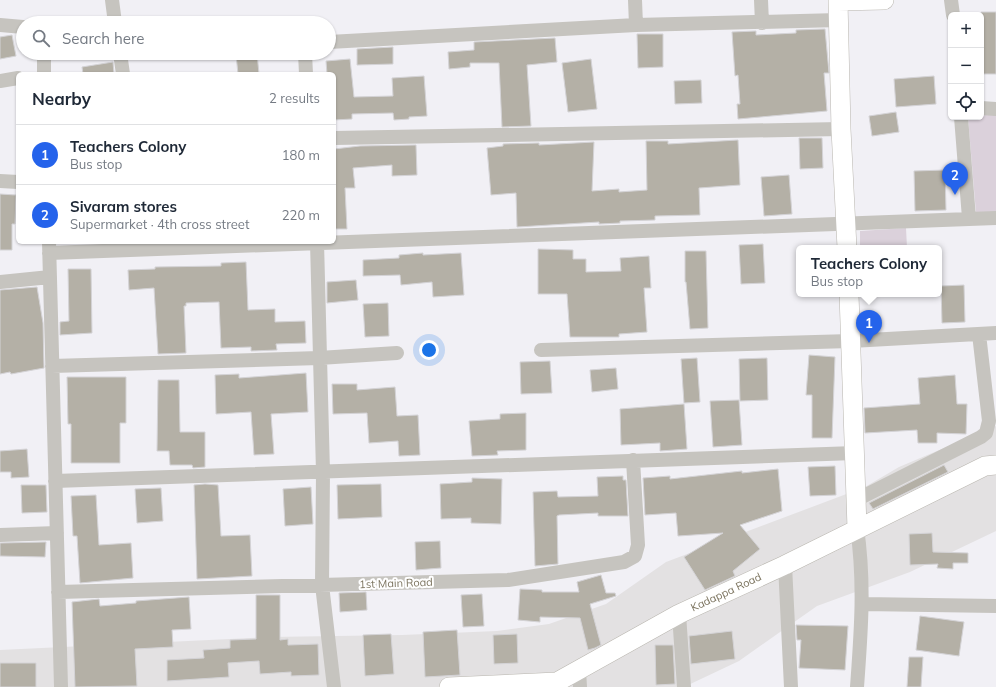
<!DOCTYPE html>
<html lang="en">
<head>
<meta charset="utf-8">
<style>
	:root { --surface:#fff; --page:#f2f2f3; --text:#1f2937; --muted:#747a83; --line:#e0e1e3; --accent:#2563eb }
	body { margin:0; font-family:Mulish,sans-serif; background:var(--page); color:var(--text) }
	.controls { position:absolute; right:12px; top:12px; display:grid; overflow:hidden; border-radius:6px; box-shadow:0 1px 3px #0004 }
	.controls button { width:36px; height:36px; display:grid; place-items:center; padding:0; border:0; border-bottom:1px solid var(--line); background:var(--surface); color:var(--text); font:20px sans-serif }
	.you { position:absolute; left:429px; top:350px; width:14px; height:14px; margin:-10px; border:3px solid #fff; border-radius:50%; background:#1a73e8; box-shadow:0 0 0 6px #1a73e833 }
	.badge { display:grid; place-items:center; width:26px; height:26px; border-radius:50%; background:var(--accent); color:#fff; font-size:13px; font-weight:700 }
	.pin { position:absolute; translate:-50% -33px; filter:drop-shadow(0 1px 2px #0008) }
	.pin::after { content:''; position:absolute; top:21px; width:14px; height:12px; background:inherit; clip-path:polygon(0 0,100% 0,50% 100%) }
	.popup { position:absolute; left:796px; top:245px; width:146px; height:52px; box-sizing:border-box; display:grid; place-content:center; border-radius:6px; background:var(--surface); filter:drop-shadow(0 1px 3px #0005); font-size:13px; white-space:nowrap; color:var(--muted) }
	.popup b { font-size:15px; color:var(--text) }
	.popup::after { content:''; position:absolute; left:50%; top:100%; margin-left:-8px; border:8px solid transparent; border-top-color:var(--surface) }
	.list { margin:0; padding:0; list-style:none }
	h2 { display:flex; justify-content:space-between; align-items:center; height:52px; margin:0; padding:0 16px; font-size:17px }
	h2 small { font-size:13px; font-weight:400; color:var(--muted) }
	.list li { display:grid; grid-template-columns:26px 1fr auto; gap:12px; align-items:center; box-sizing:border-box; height:60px; padding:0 16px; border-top:1px solid var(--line) }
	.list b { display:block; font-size:15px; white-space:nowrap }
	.list p { margin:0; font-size:13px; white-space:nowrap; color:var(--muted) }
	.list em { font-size:13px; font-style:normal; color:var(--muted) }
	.icon { flex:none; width:22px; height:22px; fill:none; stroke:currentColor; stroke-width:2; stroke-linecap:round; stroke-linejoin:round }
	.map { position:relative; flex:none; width:996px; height:687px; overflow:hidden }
	.search { position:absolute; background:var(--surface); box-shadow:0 1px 3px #0004; left:16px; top:16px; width:320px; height:44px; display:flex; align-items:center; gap:10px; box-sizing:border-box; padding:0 14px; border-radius:22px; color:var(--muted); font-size:15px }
	.panel { position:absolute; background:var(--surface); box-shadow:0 1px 3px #0004; left:16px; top:72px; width:320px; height:172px; border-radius:6px }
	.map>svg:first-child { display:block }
	.built { fill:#e3e1e2 }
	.green { fill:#dbd1db }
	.building { fill:#b4b0a6; stroke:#d4d3d6 }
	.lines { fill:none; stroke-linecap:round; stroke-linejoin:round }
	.secondary-casing { stroke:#b9b6af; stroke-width:20 }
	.street { stroke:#c6c4bf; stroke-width:14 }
	.secondary { stroke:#fff; stroke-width:19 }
	.labels { text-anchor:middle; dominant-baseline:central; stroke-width:4; stroke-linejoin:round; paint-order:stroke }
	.street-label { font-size:11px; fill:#7c745f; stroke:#fff }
</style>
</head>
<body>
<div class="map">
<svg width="996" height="687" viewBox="0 0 996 687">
	<rect width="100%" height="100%" fill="#f1f0f5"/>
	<path class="built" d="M996 426V531L910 572 817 606 739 661 684 687H0V650L270 637 402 635 497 631 549 624 606 604 666 562 865 487 899 467Z"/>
	<path class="green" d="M981 115H996V212L976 213 968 117H981Z
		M906 228 907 248H860V231Z"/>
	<path class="building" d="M981 12H996V74H981Z
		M825 29 829 73H824L827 111 738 119 737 104H740L738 75 735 76 732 32 756 31V35L796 33V30Z
		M637 34H663V67L638 68Z
		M12 35 16 56 0 59V37Z
		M555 38 557 62 527 65 531 126 502 127 499 63H470V67L449 69 448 52 474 50V42Z
		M393 47V64L357 65V49Z
		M257 53 259 74H238L236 55Z
		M350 59 354 97 393 96 392 78 424 76 427 116 409 117V119L394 120 393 113 352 114V119L334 120V74H327L326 61Z
		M591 59 597 109 568 112 562 63Z
		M113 62 114 74H83L82 67Z
		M934 76 936 104 896 107 894 79Z
		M701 80 702 103 675 104 674 81Z
		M896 112 899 132 872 136 869 116Z
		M799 138H822L823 168 800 169Z
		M738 140 740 185 699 188 700 215 655 216V220L620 221V223L599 224V222L517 227 516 193 491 195 487 148 503 146V144L539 143V145L594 142 592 191 619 189V192L647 190 646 141H668V144Z
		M416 145 417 175 392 176V165L353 168 355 188H345L347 229H334V149L360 146Z
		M945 170 946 210 915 211 914 171Z
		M789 175 792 214 764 216 761 177Z
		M0 194 16 195 15 224H12V250H0Z
		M763 244 765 283 741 284 739 245Z
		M538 249 573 250V259H586V272L621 271 620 258 649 256 651 288H644L647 332 619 334V337H570L567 294H538Z
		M685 251H706L708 328 690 329 686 282H685Z
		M423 253V255L461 253 464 295 433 297 432 282 401 285 400 275 363 276V260L399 258V255Z
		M246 262 248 310 275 309V322L305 321 306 343 276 344 277 350 251 351V347L221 348 219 302 186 303V306H184L186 353 158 354 154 288 129 290 128 270 155 269V267L221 266V263Z
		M68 269H91L92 333 60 335V322L69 321Z
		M356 280 358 300 327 303V282Z
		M964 285 965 322 942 323 941 286Z
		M37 287 43 323 44 368 11 374 10 372 0 374V290Z
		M388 303 389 336 365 337 363 304Z
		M809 355 835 357 832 438H812V395H806Z
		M697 358 700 402 684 403 681 359Z
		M767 358 768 400 740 401 739 359Z
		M550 361 552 393 521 394 520 362Z
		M616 368 618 389 592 392 590 370Z
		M306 373 308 412 271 414 274 454 254 455 251 412 216 414 215 375 239 374V378Z
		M955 375 957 404H967L966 434 937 433V443H918L917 430 865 433 864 408 920 404 918 378Z
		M67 377H126V423H120V463H71V424H68Z
		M158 380H179L180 432H205V467L193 468 192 465H170L169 451H157Z
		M332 384H357V390L395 387 397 416 418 415 420 455 399 456 398 441 369 443 367 413 333 414Z
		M739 400 742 445 713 447 710 401Z
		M684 404 687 449 660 451V443L621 445 620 409Z
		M526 413V450L497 451 498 455 472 456 469 421 500 419V414Z
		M27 449 29 477 11 478V472H0V451Z
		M944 465 948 472 873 509 869 503Z
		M835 466 836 495 810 496 808 467Z
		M778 469 782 511 740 525 760 549 733 571 735 576 705 590 684 557 723 533 678 536 676 513 645 515 643 478 670 476V479L742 471V473Z
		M623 476V480H626L628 516H598V513L559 515 557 516 558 564 535 566 533 492 557 491 558 497 598 496 597 477Z
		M472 478 502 479 501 524 471 523V518L441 519 440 484 472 482Z
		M205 484 218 485 221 536 250 535 252 576 197 579 194 485Z
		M381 484 382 517 338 519 337 485Z
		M21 485H46L47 512 22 513Z
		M311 487 313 524 285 526 283 489Z
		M161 488 163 521 137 523 135 489Z
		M96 495 99 545 131 543 133 578 80 583 77 536H73L71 496Z
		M932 533 933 552 968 553V563H953V569L937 568 938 564 910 565 909 534Z
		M440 541 441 568 416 570 415 542Z
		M46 542 45 557 0 556V543Z
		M601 575 606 593H615L616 596 590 604 601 645 595 648 588 650 580 618 540 617V622L518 620 520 589 542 590V592H579L577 582Z
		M366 592 367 610 340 612 339 593Z
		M482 594 484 626 463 627 461 595Z
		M256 595H280V640L288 639V645L318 644 319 675 291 676V672L260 674 259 661 228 663 229 677 167 681V660L204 658 203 650 230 648V640L256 639Z
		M189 597 191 629 172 630 173 647 135 649 137 686 75 687 72 602 99 599 100 606 136 603V601Z
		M920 616 964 622 959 656 916 650Z
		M796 625 848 626 845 670 799 668 801 640H797Z
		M457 630 460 675 425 677 423 632Z
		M732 631 735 659 691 664 689 636Z
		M391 634 394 674 365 676 363 635Z
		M517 634 518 663 494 664 493 635Z
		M655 645H673L675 684 656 685Z
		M909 657H923L921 687H907Z
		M0 663H36V687H0Z"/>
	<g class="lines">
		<g class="secondary-casing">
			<path id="secondary" d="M847 248 841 129 838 1 884 0
				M849 294 857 528
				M449 687 557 682 679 614 785 565 985 466 996 465"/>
		</g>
		<path class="street" d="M112 0 115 23
			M635 0 636 25
			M761 0 762 23
			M951 0 953 15
			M0 25 23 27
			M329 42 636 25 839 20
			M44 53V74
			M120 53 123 74
			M305 53 306 74
			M0 81 18 78
			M981 108 996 109
			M961 117 969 218
			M334 138 841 129
			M0 181 18 182
			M49 242 61 687
			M317 242 323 472 322 585 334 687
			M49 253 996 218
			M0 282 50 277
			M541 350 851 341 996 333
			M52 366 319 358 397 353
			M55 481 855 453
			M856 500 981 437 986 433 989 421 979 334
			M0 535 57 533
			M785 565 791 687
			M58 592 508 580 624 562 635 556 638 545 633 460
			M863 604 996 606
			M679 614 684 687
			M579 670 580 687
			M857 687C861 632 865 583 857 528"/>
		<use href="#secondary" class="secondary"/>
	</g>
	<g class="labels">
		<g class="street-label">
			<text transform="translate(396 583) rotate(-2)">1st Main Road</text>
			<text transform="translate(726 592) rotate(-25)">Kadappa Road</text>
		</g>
	</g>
</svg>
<div class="controls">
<button>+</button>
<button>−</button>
<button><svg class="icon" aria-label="locate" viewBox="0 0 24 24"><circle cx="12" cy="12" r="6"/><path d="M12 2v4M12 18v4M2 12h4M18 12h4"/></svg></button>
</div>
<div class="you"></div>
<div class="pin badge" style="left:869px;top:343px">1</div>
<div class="popup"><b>Teachers Colony</b>Bus stop</div>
<div class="pin badge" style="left:955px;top:195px">2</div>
<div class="search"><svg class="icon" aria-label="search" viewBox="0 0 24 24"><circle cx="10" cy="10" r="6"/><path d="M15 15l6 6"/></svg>Search here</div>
<section class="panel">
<h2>Nearby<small>2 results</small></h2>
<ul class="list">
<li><span class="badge">1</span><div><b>Teachers Colony</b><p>Bus stop</p></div><em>180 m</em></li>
<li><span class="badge">2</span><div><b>Sivaram stores</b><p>Supermarket · 4th cross street</p></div><em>220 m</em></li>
</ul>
</section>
</div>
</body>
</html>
